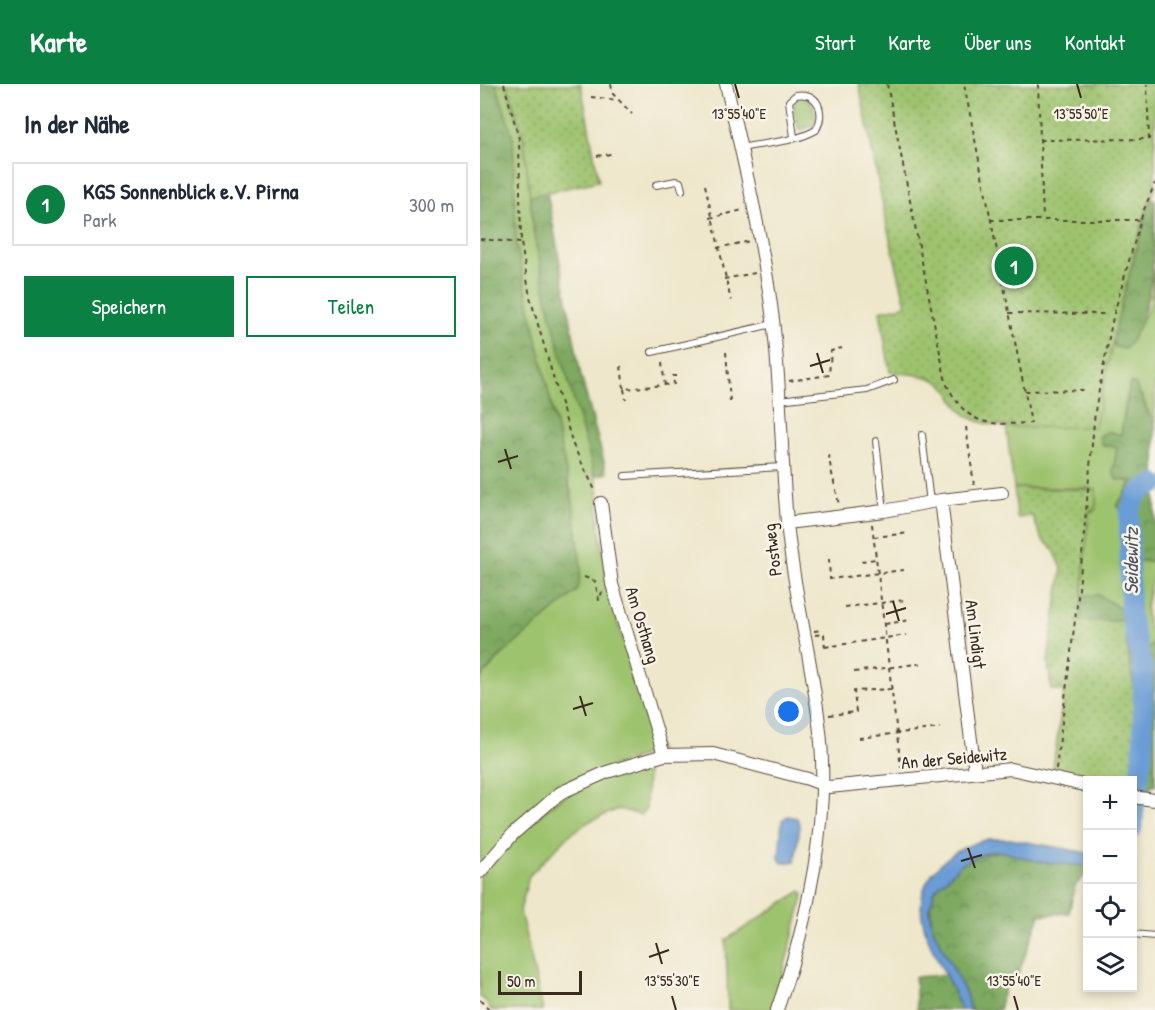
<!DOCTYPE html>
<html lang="de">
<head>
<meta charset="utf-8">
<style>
	:root { --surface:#fff; --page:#f2f2f3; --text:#1f2937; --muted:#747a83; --line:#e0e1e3; --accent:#0b8043 }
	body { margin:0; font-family:"Patrick Hand",sans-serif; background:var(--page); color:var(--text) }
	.controls { position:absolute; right:18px; bottom:18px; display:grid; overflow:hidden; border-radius:0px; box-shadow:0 3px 9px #0003 }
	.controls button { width:54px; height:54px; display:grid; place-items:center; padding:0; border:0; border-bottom:2px solid var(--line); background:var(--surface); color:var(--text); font:30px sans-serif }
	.scale { position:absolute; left:18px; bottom:15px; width:84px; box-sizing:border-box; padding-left:6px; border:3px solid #3b2a1e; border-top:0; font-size:16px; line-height:21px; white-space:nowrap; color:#3b2a1e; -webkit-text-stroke:4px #f7f3e8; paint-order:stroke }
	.you { position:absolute; left:309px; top:628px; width:21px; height:21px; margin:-15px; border:4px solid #fff; border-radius:50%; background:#1a73e8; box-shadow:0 0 0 9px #1a73e833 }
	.badge { display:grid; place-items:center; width:39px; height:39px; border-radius:50%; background:var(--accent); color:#fff; font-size:20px; font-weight:700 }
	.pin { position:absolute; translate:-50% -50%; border:3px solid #fff; box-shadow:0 2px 6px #0006 }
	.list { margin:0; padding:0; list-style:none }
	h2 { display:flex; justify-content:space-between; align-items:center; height:78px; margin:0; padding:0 24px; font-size:26px }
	h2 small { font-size:20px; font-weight:400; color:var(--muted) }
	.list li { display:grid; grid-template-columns:39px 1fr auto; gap:18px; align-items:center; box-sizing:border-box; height:84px; margin:0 12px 12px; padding:0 12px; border:2px solid var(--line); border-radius:0px }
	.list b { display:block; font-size:22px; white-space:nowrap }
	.list p { margin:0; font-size:20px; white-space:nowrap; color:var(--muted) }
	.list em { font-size:20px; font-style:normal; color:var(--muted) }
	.actions { display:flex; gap:12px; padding:18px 24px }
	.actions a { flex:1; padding:14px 0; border:2px solid var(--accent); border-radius:0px; text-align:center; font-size:21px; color:var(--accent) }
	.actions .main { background:var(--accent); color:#fff }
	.icon { flex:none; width:33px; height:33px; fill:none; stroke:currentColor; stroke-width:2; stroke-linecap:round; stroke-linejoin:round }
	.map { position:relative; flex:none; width:675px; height:926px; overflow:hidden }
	header { display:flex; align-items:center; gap:36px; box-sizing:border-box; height:84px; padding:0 30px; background:var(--accent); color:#fff }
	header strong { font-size:28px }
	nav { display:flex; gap:33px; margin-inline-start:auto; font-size:21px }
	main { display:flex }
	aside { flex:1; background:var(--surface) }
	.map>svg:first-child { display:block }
	.green { fill:#9ec36e; stroke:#6c7646; stroke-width:1.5 }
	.forest { fill:url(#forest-crowns); stroke:#5c6a40; stroke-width:1.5 }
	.garden { fill:url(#garden-dots); stroke:#6c7646; stroke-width:1.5 }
	.water { fill:#6b9cd5; stroke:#53637a; stroke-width:1.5 }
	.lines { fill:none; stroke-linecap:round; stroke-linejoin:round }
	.river { stroke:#6b9cd5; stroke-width:20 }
	.service-casing { stroke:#564638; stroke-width:8 }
	.minor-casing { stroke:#564638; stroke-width:14 }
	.path { stroke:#564638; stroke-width:2; stroke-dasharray:4.5 4.5; stroke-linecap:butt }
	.service { stroke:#fff; stroke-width:6 }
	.minor { stroke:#fff; stroke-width:12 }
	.ticks { fill:none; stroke:#3b2a1e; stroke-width:2 }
	.labels { text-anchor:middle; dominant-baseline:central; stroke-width:5; stroke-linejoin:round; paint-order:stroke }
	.street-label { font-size:18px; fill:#3b2a1e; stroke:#f7f3e8 }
	.water-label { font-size:20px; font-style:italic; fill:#4c525e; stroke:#f7f3e8 }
	.ticks-label { font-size:15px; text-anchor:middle; fill:#3b2a1e; stroke:#f7f3e8; stroke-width:5; stroke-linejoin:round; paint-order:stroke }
</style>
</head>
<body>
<header>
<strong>Karte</strong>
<nav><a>Start</a><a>Karte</a><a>Über uns</a><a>Kontakt</a></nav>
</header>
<main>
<aside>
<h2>In der Nähe<small></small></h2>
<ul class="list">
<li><span class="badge">1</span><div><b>KGS Sonnenblick e.V. Pirna</b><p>Park</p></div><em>300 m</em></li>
</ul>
<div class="actions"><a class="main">Speichern</a><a>Teilen</a></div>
</aside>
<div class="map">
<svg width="675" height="926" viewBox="0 0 675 926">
	<defs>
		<pattern id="forest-crowns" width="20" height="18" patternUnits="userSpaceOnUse" patternTransform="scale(1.5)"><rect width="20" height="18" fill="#7ea961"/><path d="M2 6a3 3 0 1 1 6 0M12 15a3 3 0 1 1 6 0" fill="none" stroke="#688a4f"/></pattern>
		<pattern id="garden-dots" width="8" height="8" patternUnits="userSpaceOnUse" patternTransform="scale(1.5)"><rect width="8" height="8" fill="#9ec36e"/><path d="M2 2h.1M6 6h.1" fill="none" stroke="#829f5a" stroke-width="1.8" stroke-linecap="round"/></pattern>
	</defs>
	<rect width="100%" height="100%" fill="#f7f3e8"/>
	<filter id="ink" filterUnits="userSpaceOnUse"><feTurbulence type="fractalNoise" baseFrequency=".0167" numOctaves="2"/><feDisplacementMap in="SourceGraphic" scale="12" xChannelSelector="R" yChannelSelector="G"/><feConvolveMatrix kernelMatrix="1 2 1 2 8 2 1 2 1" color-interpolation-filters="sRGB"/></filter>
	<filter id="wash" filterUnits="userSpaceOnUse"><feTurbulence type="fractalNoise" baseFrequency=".008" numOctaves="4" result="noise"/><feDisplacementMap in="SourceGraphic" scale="24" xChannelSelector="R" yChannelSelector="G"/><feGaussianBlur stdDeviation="1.35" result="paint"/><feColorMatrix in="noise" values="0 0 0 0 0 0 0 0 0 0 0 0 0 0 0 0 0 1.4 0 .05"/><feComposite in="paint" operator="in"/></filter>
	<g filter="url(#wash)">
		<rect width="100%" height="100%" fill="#eee7cb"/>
		<path class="green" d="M16 0H27L44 55 54 154 81 268 118 403 119 442 131 518 179 666 104 693 0 785V595L101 485 94 423 36 160 33 54Z
			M324 14 332 18 336 36 333 42 319 46 313 23 316 17Z
			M675 184V343L661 310H647L641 351 631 362H638L633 387 636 395 653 398 637 422 647 428 648 532 659 585 658 632 642 526 619 511H602L609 427 614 428 610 404H534L526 342H552L626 284 632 255 635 263C649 249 670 234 672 212 673 202 672 194 675 184Z
			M654 477H675C675 497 663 517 667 536 668 543 674 547 675 553L670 564 663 565 655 529Z
			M167 679 166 725 160 731 139 725 110 737 88 752 49 792 40 827 63 926H11L5 916 0 913V792L60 729 106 698Z
			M321 807 324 810 293 926H248L246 856Z"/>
		<path class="forest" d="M0 0H16L33 54 36 160 94 424 101 485 98 506 18 574 0 595Z
			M67 108 101 292 127 389 115 392C90 301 59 207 50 112Z
			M670 115 675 116C675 163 675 229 645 265L635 263 632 255 637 237Z
			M650 299 655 300 675 343V395C657 402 651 408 647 428L637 422 652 398 636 395 633 387 637 363 622 361 619 352 628 347 641 351Z
			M675 403V477H654C653 450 645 414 675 403Z
			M602 511H619L642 526 643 537H600Z
			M675 553V701H671L669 712 665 711 670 621 663 565 670 563Z
			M520 767 561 778 607 782V789L595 802 589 829 560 831 535 899 526 898 519 926H490L486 910 452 843 450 816 455 806 480 781 493 773Z
			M466 891 481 926H437L435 893Z"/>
		<path class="garden" d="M27 0H101L119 97 50 112 44 55Z
			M379 0H675V104L663 137 637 237 615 343C582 342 523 348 495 336 476 327 476 315 464 302 452 290 426 290 410 288L400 227 426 221 407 142Z
			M534 404 616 406V425L609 427 600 537H643L658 630C664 595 652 563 648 529 644 495 644 461 647 428L649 429 650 530 663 585V663L658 710 653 709 652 696H608L572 690 584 607 571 605 568 575 582 484 573 465 562 455 552 432 537 434Z"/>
		<path class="water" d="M675 395V403C661 408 656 414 653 428L655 529 662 556 670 621 665 711 658 710 663 663V585L650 530 647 428C651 408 657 402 675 395Z
			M653 717 664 719 653 761Z
			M308 732 317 734 320 741 315 777 302 779 299 774 302 736Z
			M508 755H530L607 769V782L561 778 520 767 508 768 480 781 455 806 449 825 452 843 486 910 490 926H481C466 880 417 829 456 785 471 768 487 761 508 755Z"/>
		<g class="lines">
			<path class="river" d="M652 745 663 663V585L650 530 649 429C654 413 659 405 675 400"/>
		</g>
	</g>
	<g filter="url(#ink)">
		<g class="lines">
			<g class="service-casing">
				<path id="service" d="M261 64C284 59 316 58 336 46 346 28 338 7 316 11L309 17 314 53
					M176 101 196 97 200 98 202 106
					M172 268 293 240
					M299 316 387 306 414 296
					M442 351 450 419
					M396 357 404 427
					M145 392 302 383
					M652 850 675 852"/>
			</g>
			<g class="minor-casing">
				<path id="minor" d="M246 0C264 78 283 156 293 236 301 303 301 371 307 438 313 506 331 571 339 639 351 730 328 840 297 926
					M461 416 522 409
					M121 419 132 500 184 671
					M307 439 404 427 461 416 495 688
					M652 713 675 716
					M0 788 33 750 80 709 127 688 184 671 233 670 328 695 349 703 531 685 608 702"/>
			</g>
			<path class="path" d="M24 0 39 55 41 159 50 213 93 361 116 408
				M131 0 133 10 152 30
				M228 0H232
				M407 0 466 299C488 343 507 341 551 339L484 0
				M558 0 563 135
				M111 13 137 16
				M560 56 669 55 667 0
				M117 72 131 70
				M225 101 251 217
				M230 134 263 126
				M510 136H660
				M0 155 41 159
				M237 164 270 157
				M244 195 275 189
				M529 229 625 230
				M246 268 250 317
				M182 279 185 302
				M141 282 144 305 194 300 193 292H196
				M309 297 349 291 351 267 362 264
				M144 305 146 316
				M545 307 605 306
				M486 343 494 401
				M349 370C350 389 357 404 359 423
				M392 440 421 684
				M394 453 429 449
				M349 475 350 495 424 486
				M381 477 396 475
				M104 493 115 497 119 516 122 508
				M365 523 426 516
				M405 540 431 536
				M334 547 343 546
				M335 551 344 550 345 566
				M345 563 426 551
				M374 588 444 579
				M349 631 376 628 374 607 413 605
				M379 654 460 644
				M576 685 599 505 615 327 633 233 663 128 675 99
				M0 916 9 926"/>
			<use href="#service" class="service"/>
			<use href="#minor" class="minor"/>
		</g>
	</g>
	<path class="ticks" d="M255 0 259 14M597 0 601 14M337 269 343 289M330 282 350 276M25 365 31 385M18 378 38 372M413 517 419 537M406 530 426 524M100 612 106 632M93 625 113 619M488 764 495 784M481 777 502 771M176 859 182 880M169 873 189 866M192 912 196 926M534 912 538 926"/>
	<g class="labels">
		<g class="street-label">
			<text transform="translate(292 466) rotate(-97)">Postweg</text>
			<text transform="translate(163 541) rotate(73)">Am Osthang</text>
			<text transform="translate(496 550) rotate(83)">Am Lindigt</text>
			<text transform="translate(474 674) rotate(-5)">An der Seidewitz</text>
		</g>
		<g class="water-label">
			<text transform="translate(650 477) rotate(-90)">Seidewitz</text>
		</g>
	</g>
	<g class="ticks-label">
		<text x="259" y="35">13°55'40"E</text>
		<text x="601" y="35">13°55'50"E</text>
		<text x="192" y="902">13°55'30"E</text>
		<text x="534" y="902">13°55'40"E</text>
	</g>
</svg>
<div class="controls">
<button>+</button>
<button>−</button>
<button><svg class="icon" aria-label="locate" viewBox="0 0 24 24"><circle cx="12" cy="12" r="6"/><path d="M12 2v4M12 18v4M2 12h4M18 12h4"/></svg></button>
<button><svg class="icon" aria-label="layers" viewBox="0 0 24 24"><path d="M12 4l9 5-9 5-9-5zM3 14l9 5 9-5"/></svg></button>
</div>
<div class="scale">50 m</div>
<div class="you"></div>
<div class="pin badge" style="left:534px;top:182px">1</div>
</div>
</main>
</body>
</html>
